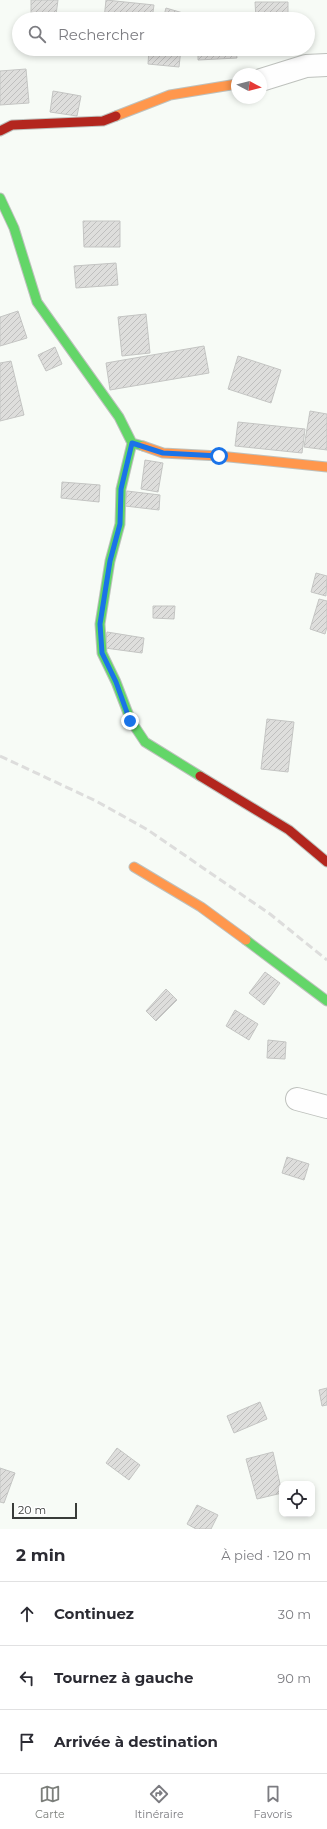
<!DOCTYPE html>
<html lang="fr">
<head>
<meta charset="utf-8">
<style>
	:root { --surface:#fff; --page:#f2f2f3; --text:#2b2b33; --muted:#7c7c81; --line:#e1e1e2; --accent:#7c7f7b }
	body { margin:0; font-family:Montserrat,sans-serif; background:var(--page); color:var(--text) }
	.controls { position:absolute; right:12px; bottom:12px; display:grid; overflow:hidden; border-radius:8px; box-shadow:0 2px 6px #0003 }
	.controls button { width:36px; height:36px; display:grid; place-items:center; padding:0; border:0; border-bottom:1px solid var(--line); background:var(--surface); color:var(--text); font:20px sans-serif }
	.compass { position:absolute; left:231px; top:68px; width:36px; height:36px; border-radius:50%; background:var(--surface); box-shadow:0 2px 6px #0003; rotate:97deg }
	.scale { position:absolute; left:12px; bottom:10px; width:65px; box-sizing:border-box; padding-left:4px; border:2px solid #393c39; border-top:0; font-size:11px; line-height:14px; white-space:nowrap; color:#393c39; -webkit-text-stroke:3px #fff; paint-order:stroke }
	.stop { position:absolute; width:12px; height:12px; margin:-9px; border:3px solid #1a73e8; border-radius:50%; background:#fff }
	.stop.end { background:#1a73e8; border-color:#fff; box-shadow:0 1px 4px #0008 }
	.list { margin:0; padding:0; list-style:none }
	h2 { display:flex; justify-content:space-between; align-items:center; height:52px; margin:0; padding:0 16px; font-size:17px }
	h2 small { font-size:13px; font-weight:400; color:var(--muted) }
	.list li { display:grid; grid-template-columns:26px 1fr auto; gap:12px; align-items:center; box-sizing:border-box; height:64px; padding:0 16px; border-top:1px solid var(--line) }
	.list b { display:block; font-size:15px; white-space:nowrap }
	.list em { font-size:13px; font-style:normal; color:var(--muted) }
	.icon { flex:none; width:22px; height:22px; fill:none; stroke:currentColor; stroke-width:2; stroke-linecap:round; stroke-linejoin:round }
	.map { position:relative; flex:none; width:327px; height:1529px; overflow:hidden }
	.search { position:absolute; background:var(--surface); box-shadow:0 2px 6px #0003; left:12px; right:12px; top:12px; height:44px; display:flex; align-items:center; gap:10px; box-sizing:border-box; padding:0 14px; border-radius:22px; color:var(--muted); font-size:15px }
	.sheet { height:244px; background:var(--surface) }
	nav { display:flex; justify-content:space-around; align-items:center; box-sizing:border-box; height:56px; border-top:1px solid var(--line); background:var(--surface); font-size:11px; color:var(--muted) }
	nav a { display:grid; justify-items:center; gap:2px }
	nav .on { color:var(--accent) }
	.map>svg:first-child { display:block }
	.building { fill:url(#building-hatch); stroke:#c4c5c3 }
	.lines { fill:none; stroke-linecap:round; stroke-linejoin:round }
	.street-casing { stroke:#bec1bd; stroke-width:24 }
	.fast-casing { stroke:#bec1bd; stroke-width:11 }
	.slow-casing { stroke:#bec1bd; stroke-width:11 }
	.jam-casing { stroke:#bec1bd; stroke-width:11 }
	.street { stroke:#fefefe; stroke-width:22 }
	.fast { stroke:#63d668; stroke-width:9 }
	.slow { stroke:#ff974d; stroke-width:9 }
	.jam { stroke:#b3261e; stroke-width:9 }
	.rail { stroke:#dddddc; stroke-width:3; stroke-dasharray:8 4; stroke-linecap:butt }
	.route { stroke:#1a73e8; stroke-width:5 }
</style>
</head>
<body>
<div class="map">
<svg width="327" height="1529" viewBox="0 0 327 1529">
	<defs>
		<pattern id="building-hatch" width="6" height="6" patternUnits="userSpaceOnUse"><rect width="6" height="6" fill="#dededc"/><path d="M-1 1l2-2M0 6l6-6M5 7l2-2" fill="none" stroke="#bfbfbe"/></pattern>
	</defs>
	<rect width="100%" height="100%" fill="#f7fbf6"/>
	<path class="building" d="M31 0H58L56 15 31 13Z
		M106 0 154 5 152 19H104Z
		M255 2H288V19H256Z
		M166 8 183 13 182 19H163Z
		M51 49H84V53L51 54Z
		M149 49H181L179 67 148 64Z
		M198 49H236L237 58 198 60Z
		M26 69 29 103 0 105V71Z
		M53 91 81 96 77 116 50 112Z
		M83 221H120V247H84Z
		M116 263 118 285 76 288 74 266Z
		M18 311 27 338 0 346V317Z
		M146 314 150 353 122 356 118 317Z
		M204 346 209 373 110 390 106 363Z
		M55 347 62 364 46 371 38 355Z
		M238 356 281 370 271 403 228 389Z
		M11 361 24 415 0 421V363Z
		M310 411 327 414V450L304 447Z
		M238 422 305 429 302 453 235 446Z
		M145 460 163 463 158 492 141 489Z
		M62 482 100 485 99 502 61 498Z
		M127 491 160 495 159 510 125 506Z
		M316 573 327 576 326 596 311 592Z
		M319 599 327 601V627L325 634 310 629Z
		M153 606H175L174 619 153 618Z
		M107 632 144 638 142 653 105 648Z
		M267 719 294 722 288 772 261 769Z
		M265 972 280 983 264 1005 249 993Z
		M166 989 177 1000 156 1021 146 1011Z
		M235 1010 258 1024 249 1040 226 1026Z
		M268 1040 286 1042 285 1059 267 1058Z
		M287 1157 309 1164 304 1180 282 1173Z
		M327 1388V1405L322 1406 319 1390Z
		M260 1402 267 1419 234 1433 227 1416Z
		M117 1448 140 1465 129 1480 106 1463Z
		M273 1452 282 1493 257 1499 246 1459Z
		M0 1468 15 1473 4 1503 0 1502Z
		M197 1505 218 1515 211 1529H196L187 1524Z"/>
	<g class="lines">
		<g class="street-casing">
			<path id="street" d="M261 80 306 66 327 65
				M297 1099 327 1107"/>
		</g>
		<g class="fast-casing">
			<path id="fast" d="M0 198 14 228 37 302 119 417 132 443 143 446
				M132 443 121 489 120 524 110 561 100 624 102 653 116 682 131 721 145 742 200 776
				M246 940 327 1001"/>
		</g>
		<g class="slow-casing">
			<path id="slow" d="M116 116 170 95 237 84
				M143 446 163 453 219 456 327 467
				M134 867 201 907 246 940"/>
		</g>
		<g class="jam-casing">
			<path id="jam" d="M0 131 12 125 103 121 116 116
				M200 776 289 830 327 862"/>
		</g>
		<use href="#street" class="street"/>
		<use href="#fast" class="fast"/>
		<use href="#slow" class="slow"/>
		<use href="#jam" class="jam"/>
		<path class="rail" d="M0 756 96 801 148 830 270 914 327 960"/>
	</g>
	<g class="lines">
		<path class="route" d="M130 721 116 682 102 653 100 624 110 561 120 524 121 489 132 443 163 453 219 456"/>
	</g>
</svg>
<div class="controls">
<button><svg class="icon" aria-label="locate" viewBox="0 0 24 24"><circle cx="12" cy="12" r="6"/><path d="M12 2v4M12 18v4M2 12h4M18 12h4"/></svg></button>
</div>
<svg class="compass" viewBox="-18 -18 36 36"><path d="M0-13l5 13h-10z" fill="#e53935"/><path d="M0 13l5-13h-10z" fill="#7c7c81"/></svg>
<div class="scale">20 m</div>
<div class="stop" style="left:219px;top:456px"></div>
<div class="stop end" style="left:130px;top:721px"></div>
<div class="search"><svg class="icon" aria-label="search" viewBox="0 0 24 24"><circle cx="10" cy="10" r="6"/><path d="M15 15l6 6"/></svg>Rechercher</div>
</div>
<section class="sheet">
<h2>2 min<small>À pied · 120 m</small></h2>
<ul class="list">
<li><svg class="icon" aria-label="ahead" viewBox="0 0 24 24"><path d="M12 20V5M6 11l6-6 6 6"/></svg><div><b>Continuez</b></div><em>30 m</em></li>
<li><svg class="icon" aria-label="left" viewBox="0 0 24 24"><path d="M17 20v-9H6M10 6l-5 5 5 5"/></svg><div><b>Tournez à gauche</b></div><em>90 m</em></li>
<li><svg class="icon" aria-label="arrive" viewBox="0 0 24 24"><path d="M6 21V4h12l-3 4 3 4H6"/></svg><div><b>Arrivée à destination</b></div></li>
</ul>
</section>
<nav>
<a class="on"><svg class="icon" aria-label="map" viewBox="0 0 24 24"><path d="M3 6l6-2 6 2 6-2v14l-6 2-6-2-6 2zM9 4v14M15 6v14"/></svg>Carte</a>
<a><svg class="icon" aria-label="directions" viewBox="0 0 24 24"><path d="M12 3l9 9-9 9-9-9zM9 14v-3h6M13 9l2 2-2 2"/></svg>Itinéraire</a>
<a><svg class="icon" aria-label="saved" viewBox="0 0 24 24"><path d="M7 4h10v16l-5-4-5 4z"/></svg>Favoris</a>
</nav>
</body>
</html>
